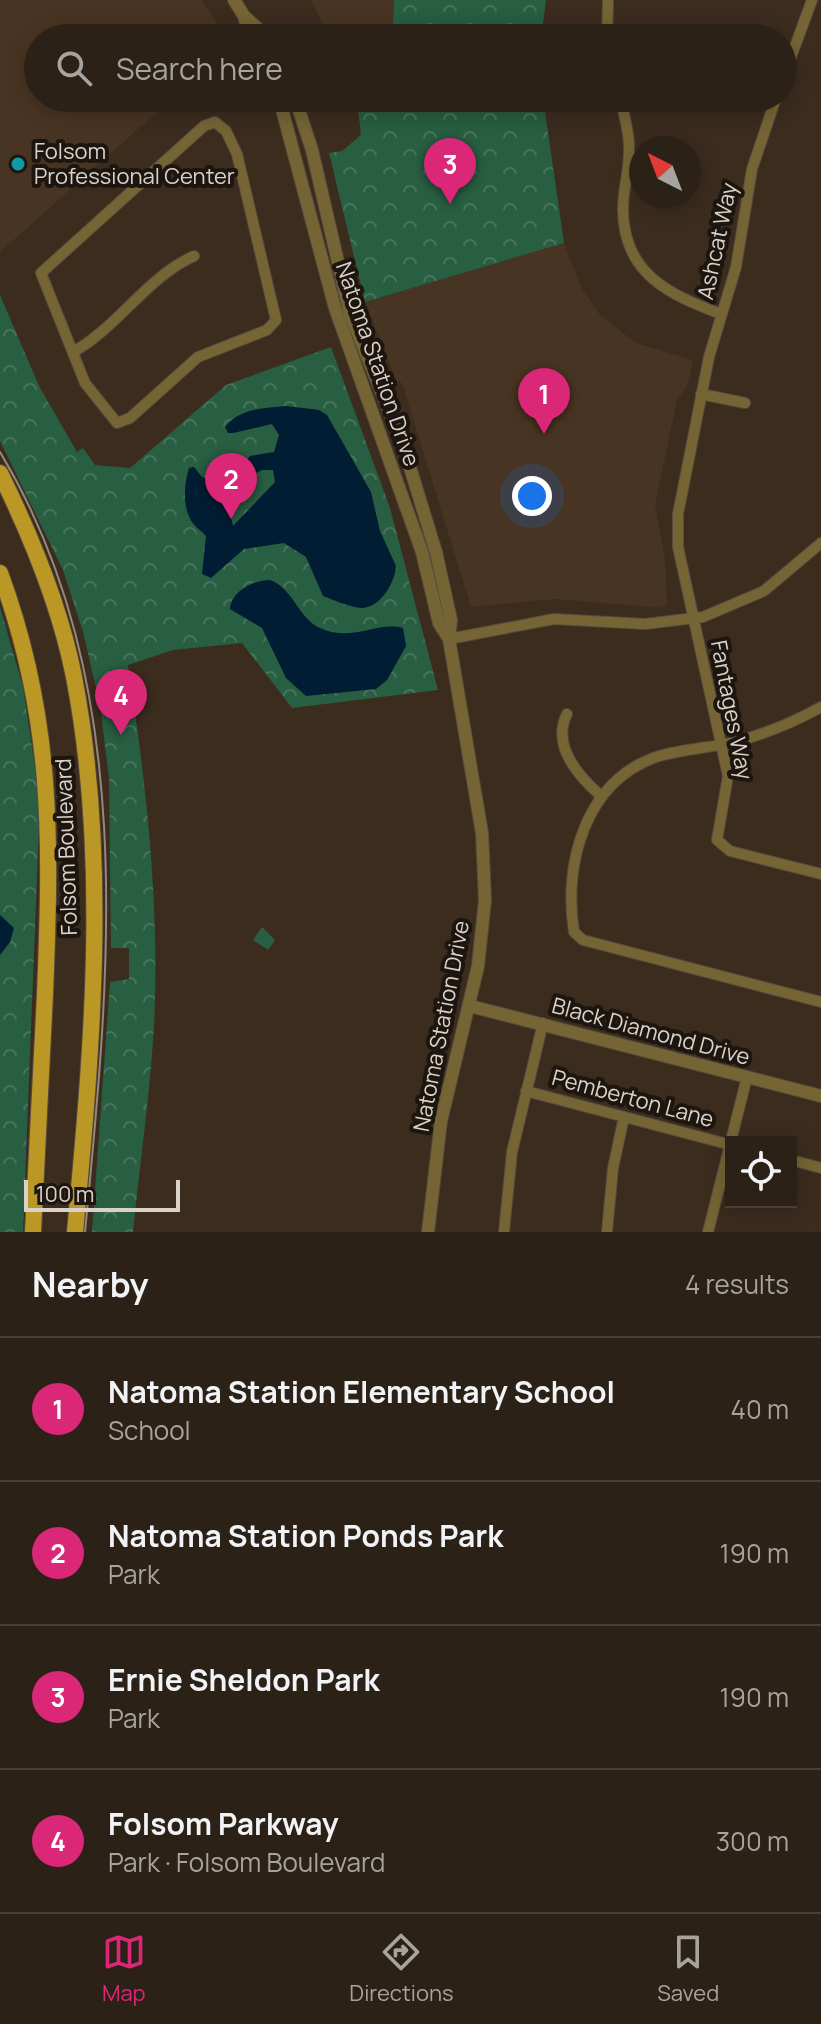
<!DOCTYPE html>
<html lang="en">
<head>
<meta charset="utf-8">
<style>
	:root { --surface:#2c2116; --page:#34291f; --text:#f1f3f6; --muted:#a6a3a1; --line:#483e35; --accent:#db2777 }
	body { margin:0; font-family:Manrope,sans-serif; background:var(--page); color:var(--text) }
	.controls { position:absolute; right:24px; bottom:24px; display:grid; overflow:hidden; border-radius:0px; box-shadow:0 4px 20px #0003 }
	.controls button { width:72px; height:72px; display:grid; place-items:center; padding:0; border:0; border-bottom:2px solid var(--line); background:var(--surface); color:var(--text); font:40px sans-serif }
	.compass { position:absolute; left:629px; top:136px; width:72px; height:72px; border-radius:50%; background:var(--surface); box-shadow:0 4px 20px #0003; rotate:318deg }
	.scale { position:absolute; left:24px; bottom:20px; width:156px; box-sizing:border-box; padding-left:8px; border:4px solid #dad1c8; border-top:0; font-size:22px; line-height:28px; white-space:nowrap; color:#dad1c8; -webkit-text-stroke:6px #1d1610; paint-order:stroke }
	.you { position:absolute; left:532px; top:496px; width:28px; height:28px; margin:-20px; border:6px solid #fff; border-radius:50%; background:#1a73e8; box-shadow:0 0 0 12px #1a73e833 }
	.badge { display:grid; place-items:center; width:52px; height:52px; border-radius:50%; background:var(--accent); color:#fff; font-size:26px; font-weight:700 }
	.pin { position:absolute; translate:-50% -66px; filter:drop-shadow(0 2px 4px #0008) }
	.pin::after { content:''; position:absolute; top:42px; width:28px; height:24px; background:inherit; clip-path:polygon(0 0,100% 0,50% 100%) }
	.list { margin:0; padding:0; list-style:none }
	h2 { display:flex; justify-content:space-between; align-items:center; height:104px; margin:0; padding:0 32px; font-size:34px }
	h2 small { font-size:26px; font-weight:400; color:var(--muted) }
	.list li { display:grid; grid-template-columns:52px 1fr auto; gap:24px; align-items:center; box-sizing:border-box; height:144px; padding:0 32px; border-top:2px solid var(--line) }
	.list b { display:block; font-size:30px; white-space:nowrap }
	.list p { margin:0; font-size:26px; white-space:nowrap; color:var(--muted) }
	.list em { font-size:26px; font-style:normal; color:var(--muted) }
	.icon { flex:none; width:44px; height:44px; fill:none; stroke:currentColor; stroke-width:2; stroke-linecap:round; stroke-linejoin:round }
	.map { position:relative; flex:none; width:821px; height:1232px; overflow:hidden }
	.search { position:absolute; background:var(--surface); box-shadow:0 4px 20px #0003; left:24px; right:24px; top:24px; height:88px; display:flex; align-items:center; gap:20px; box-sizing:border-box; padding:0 28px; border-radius:44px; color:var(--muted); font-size:30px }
	.sheet { height:680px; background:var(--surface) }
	nav { display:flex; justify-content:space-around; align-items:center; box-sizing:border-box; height:112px; border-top:2px solid var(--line); background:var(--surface); font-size:22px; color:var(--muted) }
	nav a { display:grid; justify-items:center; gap:4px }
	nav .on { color:var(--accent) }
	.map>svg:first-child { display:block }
	.built { fill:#483422 }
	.forest { fill:url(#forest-crowns) }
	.water { fill:#001d33; fill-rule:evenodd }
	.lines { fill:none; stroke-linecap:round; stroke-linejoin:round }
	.minor-casing { stroke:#584a3d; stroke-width:12 }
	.tertiary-casing { stroke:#584a3d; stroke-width:14 }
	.primary-casing { stroke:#584a3d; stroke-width:18 }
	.minor { stroke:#756535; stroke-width:10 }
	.tertiary { stroke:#756535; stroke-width:12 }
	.primary { stroke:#bb9826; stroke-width:16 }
	.tram { stroke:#94887d; stroke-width:2 }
	.culture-dot { fill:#0f9aa8; stroke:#1d1610; stroke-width:3 }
	.labels { text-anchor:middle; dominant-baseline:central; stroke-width:8; stroke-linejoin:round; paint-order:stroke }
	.poi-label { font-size:22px; fill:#dad1c8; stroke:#1d1610; text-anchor:start }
	.street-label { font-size:22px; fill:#dad1c8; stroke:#1d1610 }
</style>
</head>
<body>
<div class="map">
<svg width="821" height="1232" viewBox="0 0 821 1232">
	<defs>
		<pattern id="forest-crowns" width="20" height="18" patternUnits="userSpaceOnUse" patternTransform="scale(2)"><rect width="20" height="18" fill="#285e42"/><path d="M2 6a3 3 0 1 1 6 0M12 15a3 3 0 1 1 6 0" fill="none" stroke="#47745c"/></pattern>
	</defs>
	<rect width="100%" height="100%" fill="#3b2c1e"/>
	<path class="built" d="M0 0H201L228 38H38V98H173L0 252Z
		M311 0H394L393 27H402V38H330Z
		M564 243 581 287 600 315 636 343 693 360 688 384 677 401 655 504 665 559 667 603 661 608 555 599 471 607 402 383 396 380 365 302Z"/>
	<path class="forest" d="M394 0H546L541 38H402V27H393Z
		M357 98H543L564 243 365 302 329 153 342 151 361 135Z
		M0 295 39 386 77 452 83 448 95 465 130 468 226 385 331 347 390 508 438 690 292 708 242 643 173 650 128 665C146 782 160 905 154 1025 150 1094 140 1163 133 1232H92L110 982 129 979V948H111L109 778 100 705 83 632 63 570 0 441Z
		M0 607 23 687 40 800 23 1232H0Z
		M262 927 275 940 268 950 253 940Z"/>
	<path class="water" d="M286 406 319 410 327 415 371 492 380 531 396 566C395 582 381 608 361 608 349 607 334 600 323 596L306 557 284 543 244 549 211 578 202 574 206 536C202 531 196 528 192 522 182 507 184 484 189 468L194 467 202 477C215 481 226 470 240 469L250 456 274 452 279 435 272 424 233 433H228L225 427C240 408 264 408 286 406ZM262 470H273L275 482 233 526 229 508 234 484Z
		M270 580C293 588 298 618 320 628 352 643 376 621 403 628L406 646 387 680 376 689 306 696 286 678 262 628 230 609C231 592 253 580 270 580Z
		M0 915 14 928 10 942 0 955Z"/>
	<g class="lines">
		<g class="minor-casing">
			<path id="minor" d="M607 38 608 0
				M783 79 812 0
				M620 98C624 114 629 131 629 147 630 168 623 188 623 209 623 274 670 295 721 314
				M776 98 752 169 736 267 709 357 678 514V547L728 776 717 840 730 851 821 874
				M215 122 226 131 237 154 276 320 267 330 198 357 130 418 117 423 85 383 41 273 204 126Z
				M73 352C118 327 147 277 194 256
				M701 394 745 403
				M449 639 554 619 645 624 703 617 764 591 821 543
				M821 707C794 722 765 734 735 742 709 748 682 749 656 757 585 782 563 864 574 932L583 940 821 1002
				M567 714C551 746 578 776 601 796
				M526 1091 731 1145
				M791 1160 821 1168
				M504 1232 512 1152 543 1023
				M607 1232 613 1168 624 1117
				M708 1232 747 1077"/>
		</g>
		<g class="tertiary-casing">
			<path id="tertiary" d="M234 0 244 16 250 38
				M244 16 268 38
				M279 98 335 308 422 552 439 623 449 639 482 833 485 900 478 966 441 1121 428 1232
				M295 98 312 150 350 314 404 448 436 552 451 620 449 639
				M470 1006 821 1096"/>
		</g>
		<g class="primary-casing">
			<path id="primary" d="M0 473C32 538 60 606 74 677 109 858 92 1050 75 1232
				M0 573C54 719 51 842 45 994 41 1073 37 1153 33 1232"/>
		</g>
		<use href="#minor" class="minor"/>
		<use href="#tertiary" class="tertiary"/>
		<use href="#primary" class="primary"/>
		<path class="tram" d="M0 452C140 685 110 974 85 1232"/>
	</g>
	<circle class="culture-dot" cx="18" cy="164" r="8"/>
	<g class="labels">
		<g class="poi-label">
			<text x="34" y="151">Folsom<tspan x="34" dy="25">Professional Center</tspan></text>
		</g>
		<g class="street-label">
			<text transform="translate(717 241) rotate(-78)">Ashcat Way</text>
			<text transform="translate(378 364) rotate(71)">Natoma Station Drive</text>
			<text transform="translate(732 710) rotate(79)">Fantages Way</text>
			<text transform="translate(66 847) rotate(-92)">Folsom Boulevard</text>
			<text transform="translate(441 1026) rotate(-79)">Natoma Station Drive</text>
			<text transform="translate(651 1031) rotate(15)">Black Diamond Drive</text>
			<text transform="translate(633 1098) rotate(15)">Pemberton Lane</text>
		</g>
	</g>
</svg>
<div class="controls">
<button><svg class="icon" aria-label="locate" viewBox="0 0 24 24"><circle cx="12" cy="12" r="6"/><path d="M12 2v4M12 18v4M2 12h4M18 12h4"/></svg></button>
</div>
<svg class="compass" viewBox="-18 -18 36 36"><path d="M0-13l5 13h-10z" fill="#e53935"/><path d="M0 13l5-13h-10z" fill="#a6a3a1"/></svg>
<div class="scale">100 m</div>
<div class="you"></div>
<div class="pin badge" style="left:544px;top:434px">1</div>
<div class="pin badge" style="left:231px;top:519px">2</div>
<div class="pin badge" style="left:450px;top:204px">3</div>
<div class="pin badge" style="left:121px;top:735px">4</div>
<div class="search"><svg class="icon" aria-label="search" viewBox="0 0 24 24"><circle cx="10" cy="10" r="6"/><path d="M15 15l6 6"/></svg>Search here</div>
</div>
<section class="sheet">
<h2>Nearby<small>4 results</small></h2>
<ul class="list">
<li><span class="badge">1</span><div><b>Natoma Station Elementary School</b><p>School</p></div><em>40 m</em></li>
<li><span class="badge">2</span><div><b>Natoma Station Ponds Park</b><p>Park</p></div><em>190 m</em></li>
<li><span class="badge">3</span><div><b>Ernie Sheldon Park</b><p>Park</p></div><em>190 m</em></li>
<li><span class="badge">4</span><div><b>Folsom Parkway</b><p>Park · Folsom Boulevard</p></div><em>300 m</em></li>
</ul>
</section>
<nav>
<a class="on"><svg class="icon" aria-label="map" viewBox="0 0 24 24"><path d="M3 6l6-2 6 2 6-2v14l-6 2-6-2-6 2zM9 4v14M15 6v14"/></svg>Map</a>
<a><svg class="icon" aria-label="directions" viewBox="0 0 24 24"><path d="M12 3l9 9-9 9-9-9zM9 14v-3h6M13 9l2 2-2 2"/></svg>Directions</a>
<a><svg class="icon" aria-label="saved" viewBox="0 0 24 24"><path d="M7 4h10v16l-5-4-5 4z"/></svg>Saved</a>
</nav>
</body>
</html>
